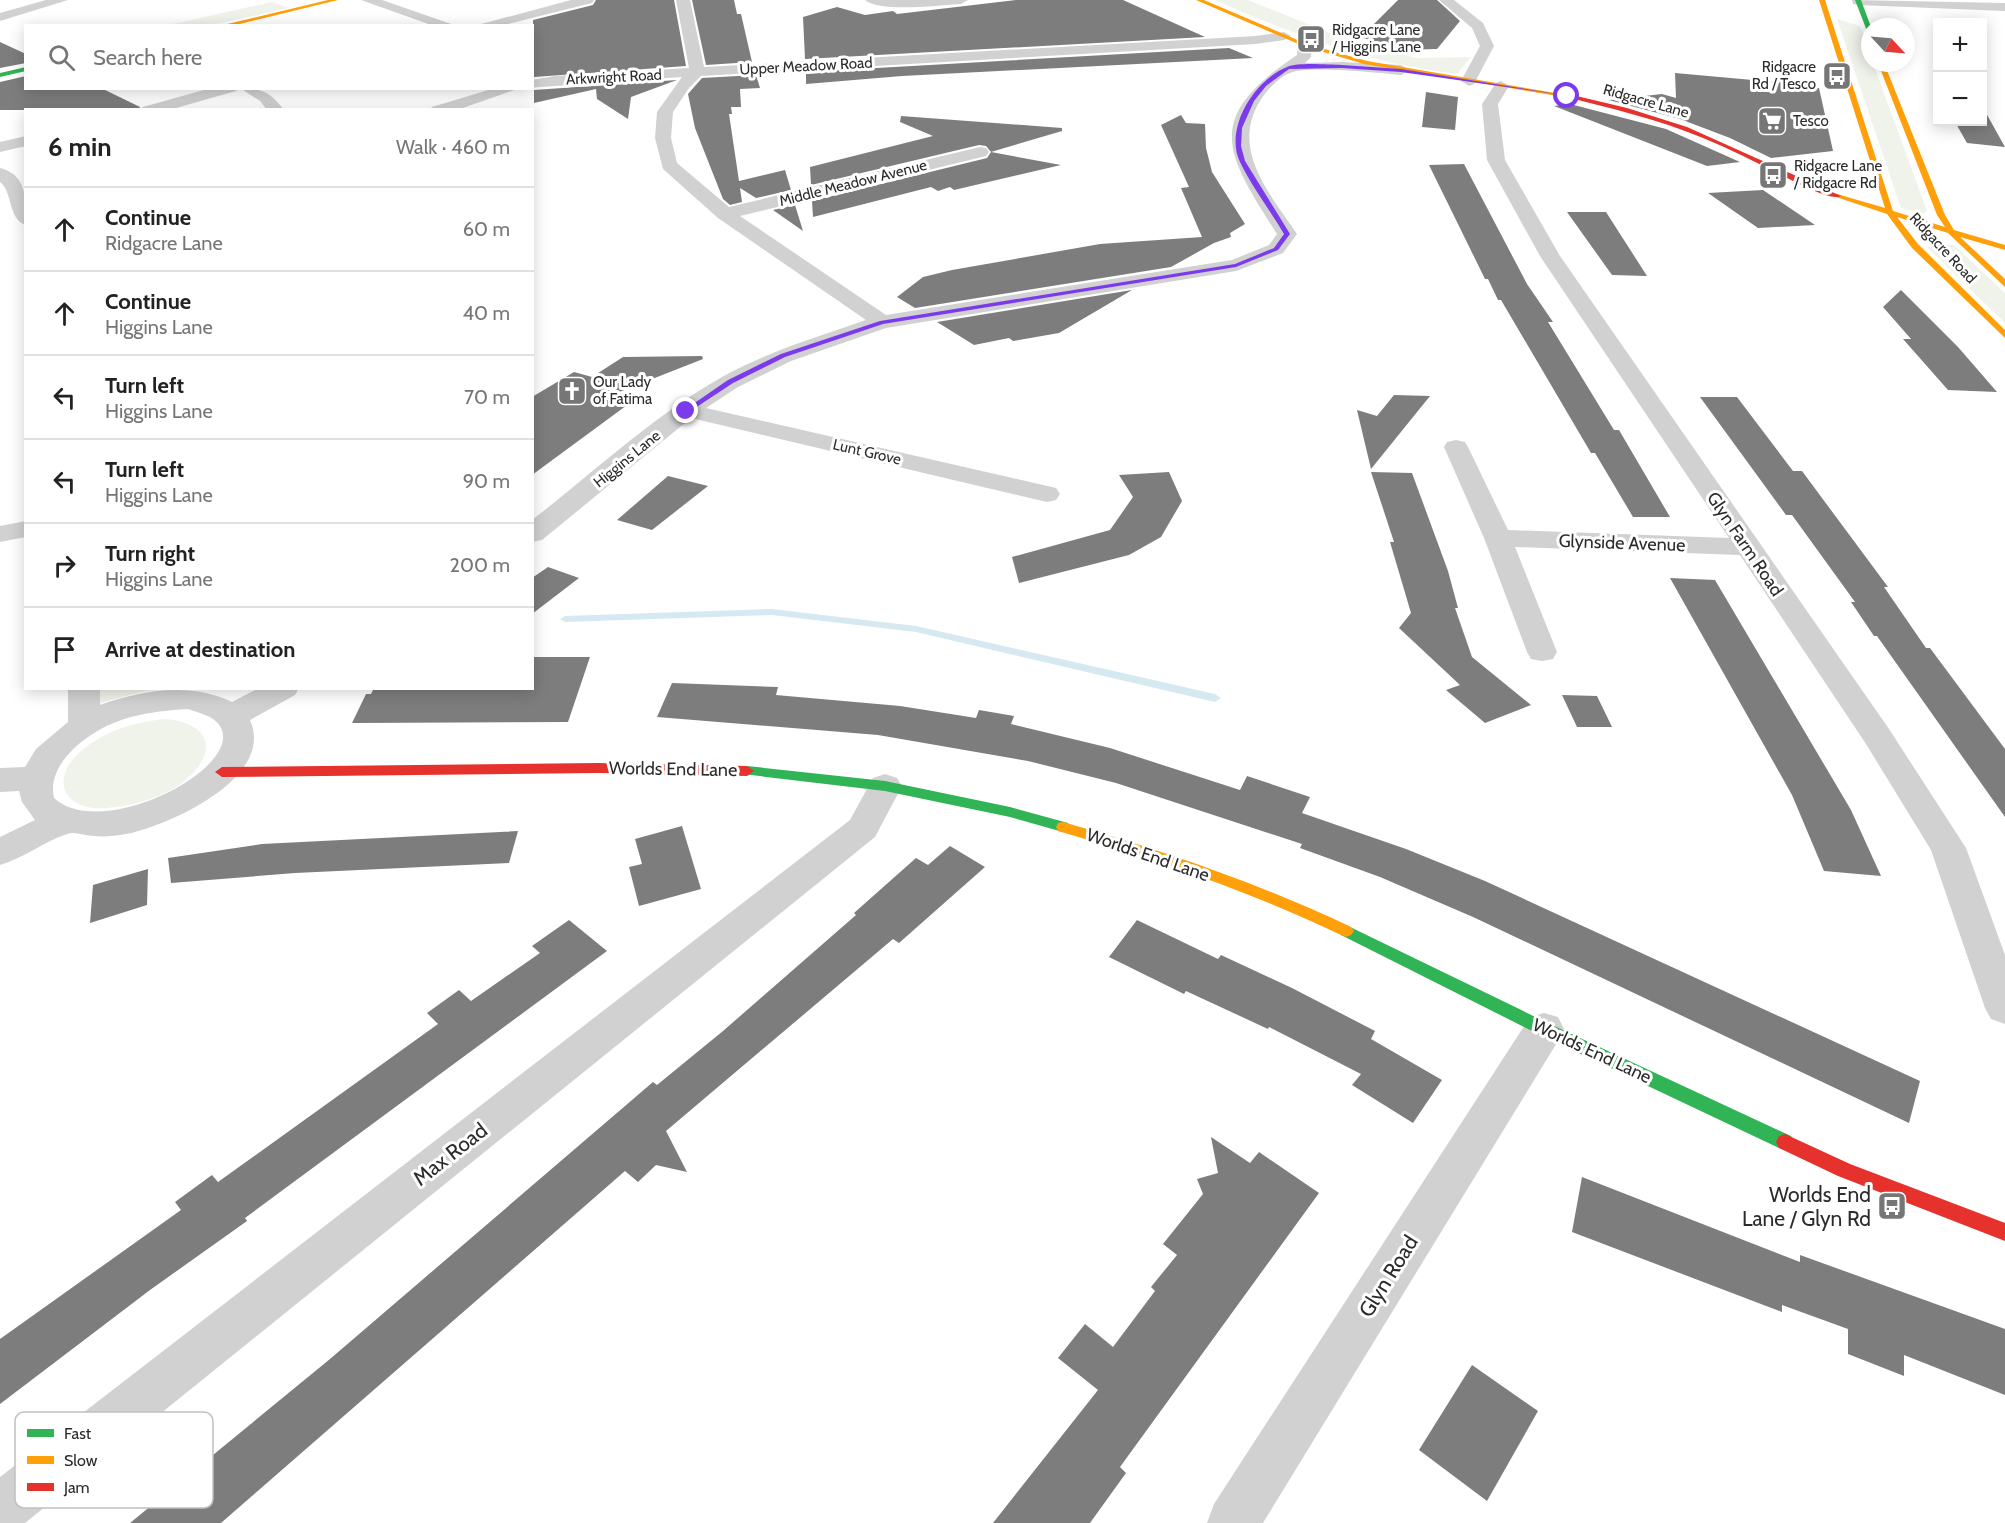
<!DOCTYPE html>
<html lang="en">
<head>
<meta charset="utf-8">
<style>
	:root { --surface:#fff; --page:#f2f2f2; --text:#222; --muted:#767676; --line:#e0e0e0 }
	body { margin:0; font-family:Cabin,sans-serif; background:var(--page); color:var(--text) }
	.controls { position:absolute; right:18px; top:18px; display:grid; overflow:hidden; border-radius:0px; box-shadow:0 3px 15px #0003 }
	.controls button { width:54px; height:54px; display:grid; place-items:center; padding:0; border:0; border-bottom:2px solid var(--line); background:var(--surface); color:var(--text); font:30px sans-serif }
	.compass { position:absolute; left:1861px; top:18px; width:54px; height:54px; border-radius:50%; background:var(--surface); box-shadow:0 3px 15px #0003; rotate:116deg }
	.stop { position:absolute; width:18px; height:18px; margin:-14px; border:4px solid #7c3aed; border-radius:50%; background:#fff }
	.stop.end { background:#7c3aed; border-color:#fff; box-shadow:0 2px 6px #0008 }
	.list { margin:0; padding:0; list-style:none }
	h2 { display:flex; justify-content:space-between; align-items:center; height:78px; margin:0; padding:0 24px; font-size:26px }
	h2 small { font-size:20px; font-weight:400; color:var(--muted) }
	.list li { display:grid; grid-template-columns:39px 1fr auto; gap:18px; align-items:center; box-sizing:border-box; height:84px; padding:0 24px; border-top:2px solid var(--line) }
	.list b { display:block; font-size:22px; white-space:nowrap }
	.list p { margin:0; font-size:20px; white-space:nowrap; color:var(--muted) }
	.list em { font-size:20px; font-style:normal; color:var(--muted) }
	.icon { flex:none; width:33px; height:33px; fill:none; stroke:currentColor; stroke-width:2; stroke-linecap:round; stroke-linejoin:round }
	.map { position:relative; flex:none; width:2005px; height:1523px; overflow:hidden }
	.search { position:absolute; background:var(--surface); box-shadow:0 3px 15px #0003; left:24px; top:24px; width:510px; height:66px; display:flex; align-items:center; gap:15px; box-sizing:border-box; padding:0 21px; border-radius:0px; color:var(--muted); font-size:22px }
	.panel { position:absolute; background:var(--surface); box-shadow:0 3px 15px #0003; left:24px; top:108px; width:510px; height:582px; border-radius:0px }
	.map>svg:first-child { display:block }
	.green { fill:#f0f3ea }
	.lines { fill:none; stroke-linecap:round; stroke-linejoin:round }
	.stream { fill:#d6e9f0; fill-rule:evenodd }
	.building { fill:#7d7d7d }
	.street { fill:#d1d1d1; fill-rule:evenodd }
	.fast { fill:#30b455; fill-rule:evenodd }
	.slow { fill:#ff9f0a; fill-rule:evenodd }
	.jam { fill:#e5322d; fill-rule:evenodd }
	.route { fill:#7c3aed }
	.labels { text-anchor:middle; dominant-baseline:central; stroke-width:6; stroke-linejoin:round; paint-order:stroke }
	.far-poi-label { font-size:15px; fill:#2c2c2c; stroke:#fff; text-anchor:start }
	.far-street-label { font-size:15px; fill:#2c2c2c; stroke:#fff }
	.street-label { font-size:18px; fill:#2c2c2c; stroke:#fff }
	.near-street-label { font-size:21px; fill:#2c2c2c; stroke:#fff }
	.near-poi-label { font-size:21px; fill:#2c2c2c; stroke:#fff; text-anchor:end }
	.key { fill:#fff; stroke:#c0c0c0; stroke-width:1.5 }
	.key-label { font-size:16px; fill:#2c2c2c }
</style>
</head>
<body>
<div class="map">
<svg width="2005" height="1523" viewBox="0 0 2005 1523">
	<rect width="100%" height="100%" fill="#fff"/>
	<path class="green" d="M1215 0H1248L1350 41 1416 58 1471 57 1457 74C1371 64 1294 35 1215 0Z
		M272 2 289 8 211 25 164 26Z
		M1837 19 1860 26 1870 54V63H1873L1927 211 1923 214 1901 208Z
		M1931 242 1954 245 2005 293V323L1928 248Z
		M97 689H152L96 704Z
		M166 719C227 726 210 769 169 791 149 801 129 806 107 808 61 812 48 775 85 748 109 729 136 722 166 719Z"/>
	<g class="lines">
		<path class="stream" d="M772 609 916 626 1215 694 1221 698 1215 702 916 632 772 615 565 622 560 619 565 616Z"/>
	</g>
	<path class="building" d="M596 0H674L686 66 534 77 533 20 593 5Z
		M692 0H734L737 14H741L752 62 706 65Z
		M1016 0H1123L1205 37 805 59 803 17 837 7 865 15 893 11 897 14Z
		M1398 0H1437L1460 21 1437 49 1399 50 1361 37Z
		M0 42 26 54V63L0 68Z
		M1229 48 1253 58 902 76 806 84V72Z
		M1675 73 1775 82 1792 79 1819 88 1833 151 1771 158 1730 138 1680 119 1609 100 1662 94 1676 98Z
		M756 75 760 88 740 89 741 107H731L732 114H729L739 181 785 170 791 190 756 198 740 188 742 202 730 205 723 199 695 128 688 94 702 78Z
		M26 76V88H101L140 107 139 110H0V82Z
		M677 80 631 97 628 119 597 99 596 89 534 103V90Z
		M1426 92 1458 97 1455 130 1422 127Z
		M1570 104 1666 129 1740 162 1707 166 1554 106Z
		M1983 112 1986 113 2005 147 1967 143 1955 122H1983Z
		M1181 115 1186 123 1205 124 1206 148 1212 172 1245 224 1230 233 1231 237 1214 243 1171 267 915 308 897 297 923 277 952 270 1100 244 1202 237 1181 188 1189 187 1161 125Z
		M901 116 1062 128V131L991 152 986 146 979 145 811 185 810 167 933 136 900 122Z
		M991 152 1061 165 954 190 950 187 938 191 931 187 813 217 812 201 987 158Z
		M1464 164 1527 284 1553 322H1548L1614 430H1619L1670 517H1633L1595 453H1591L1501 300H1498L1488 279H1485L1429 165Z
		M1763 190 1815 225 1758 228 1708 193Z
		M795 205 803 231 773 210Z
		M1567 212H1606L1647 276 1612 275Z
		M1132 290 1059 333 1013 341 1009 338 974 345 937 322Z
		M1901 290 1958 347 1997 392 1948 390 1903 339H1911L1883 307Z
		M702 356 703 359 614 394 634 400 532 475V397L574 372 592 377 623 357Z
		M1394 395 1430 396 1371 469 1357 410 1377 416Z
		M1700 397H1737L1793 471H1802L1888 587H1884L1926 648H1930L2005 749V817L1877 636H1874L1851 602H1855L1792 515H1786Z
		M1169 472 1182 501 1161 537 1129 555 1019 583 1012 557 1110 530 1133 497 1119 475Z
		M1371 472 1412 473 1448 571 1458 608H1455L1472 657 1531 705 1485 723 1446 690 1460 685 1399 628 1411 613 1390 542H1394Z
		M668 476 708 486 652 530 617 520Z
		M548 567 579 578 532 614V578Z
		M1670 578 1715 580 1851 810 1881 876 1824 871 1792 795Z
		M532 657H590L568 722 352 723 366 694H371L374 688H532Z
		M672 683 778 687 776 695 900 706 976 718 979 710 1014 716 1011 724 1110 748 1240 790 1247 776 1310 797 1302 813 1406 849 1485 881 1920 1081 1909 1123 1473 917 1380 877 1300 848 1302 844 1116 783 1028 761 878 735 657 717Z
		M1562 695 1597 696 1612 727H1577Z
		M682 826 701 889 639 906 629 867 642 864 635 839Z
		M518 831 509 863 295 873 171 883 168 858 262 844Z
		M950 846 985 867 899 943 893 939 666 1131 687 1172 656 1165 638 1182 625 1171 221 1523H130L330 1359 653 1082 657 1085 723 1031 856 915 854 913 916 858 928 865Z
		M148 869 147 905 90 923 93 885Z
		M569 920 607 951 245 1218 247 1221 150 1290 0 1404V1339L181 1210 175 1202 212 1175 218 1182 438 1024 427 1013 459 990 471 1001 540 953 532 946Z
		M1137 920 1218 959 1221 955 1292 988 1375 1031 1371 1039 1442 1080 1413 1123 1352 1085 1361 1074 1269 1027 1268 1029 1186 991 1184 994 1109 957Z
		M1211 1137 1250 1163 1259 1152 1319 1193 1120 1467 1126 1473 1090 1523H993L1098 1390 1058 1358 1085 1324 1113 1347 1155 1291 1151 1287 1177 1255 1163 1244 1203 1194 1197 1179 1218 1173Z
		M1582 1177 1800 1262V1255L2005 1329V1395L1904 1355V1376L1848 1354V1329L1782 1305V1312L1572 1232Z
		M1472 1365 1538 1411 1487 1501 1419 1450Z"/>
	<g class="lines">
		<path class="street" d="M46 0H68L0 21V13Z
			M361 0H382L457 26H434Z
			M571 0H594L592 3 500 26H474Z
			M676 0H690L704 67 1256 36 1284 32 1291 36 1284 40 1256 44 701 76 689 88 673 112 671 138 677 163 729 207 980 147 986 148 989 152 986 156 740 216 886 315 1232 260 1269 245 1277 234C1224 151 1203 118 1297 55L1298 45 1305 41 1312 45 1311 57 1305 63 1342 62 1401 65 1409 70 1401 75C1378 73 1309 65 1290 73 1279 77 1266 91 1260 101 1230 150 1270 194 1297 234L1283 253 1236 271 886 328 791 361 738 387 706 408 1056 488 1060 494 1056 500 1047 502 691 418 542 540 532 542V520C594 472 653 416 722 377 767 352 817 337 866 320L718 218 663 169 655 138 657 112 682 77 527 88H532V80L555 76 689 68Z
			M865 0H968L961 4C941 5 880 13 865 0Z
			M1439 0H1454L1483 23 1494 46 1474 84 1469 86 1461 81 1480 46 1472 28Z
			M1852 0 2005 3V11L1858 5 1853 4Z
			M1501 81 1509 86 1498 104 1505 160 1560 256 1889 729 1966 848 2005 955V1024L1991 1019 1985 1008 1931 850 1866 744 1740 555 1515 547 1557 652 1553 659 1542 661 1531 659 1527 652 1484 538 1444 447 1447 442 1456 440 1465 442 1468 447 1508 530 1729 538 1540 256 1487 160 1482 104 1496 83Z
			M211 88H238L236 91 169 110H141L143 107Z
			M240 88C261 88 271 92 284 110H267L260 101Z
			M495 88H520L457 110H430L432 107Z
			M26 136V146L0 152V142Z
			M0 168C28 175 26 201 26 225 8 220 13 192 0 182Z
			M26 521V537L0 542V526Z
			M68 688H100V705C143 690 190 682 232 702L259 688H299L295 695 250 720C276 778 168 826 126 834 115 836 104 837 94 836 85 836 74 831 67 834 43 842 24 858 0 865V837L35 820 22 802 19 791 0 792V768L25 767 36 749 68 722ZM188 709C198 713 213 715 220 726 246 768 101 842 54 798 45 759 98 725 131 717 150 712 169 710 188 709Z
			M885 774 897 778 902 786 875 837 25 1523H0V1477L850 820 873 778Z
			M1544 1013 1558 1017 1564 1029 1558 1041 1263 1523H1207L1214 1504 1530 1017Z"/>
		<path class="fast" d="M1855 0H1861L1871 27 1870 33 1867 31Z
			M26 67V71L0 77V73Z
			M747 766 885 781 1010 807 1068 823 1070 827 1068 831 1063 832 1010 817 885 791 742 774 740 771 742 768Z
			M1346 925 1550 1024 1791 1136 1794 1142 1791 1148 1785 1150 1779 1148 1538 1034 1341 935 1338 931 1341 927Z"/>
		<path class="slow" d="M328 0H338L231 26H219Z
			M1196 0H1204L1307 44 1367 61 1567 95 1564 97 1364 64 1303 46Z
			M1819 0H1825L1893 211 1945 227 1937 215 1878 63H1884L1945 215 1954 230 2005 245V250L1960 237 2005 279V287L1948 233 1897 217 1918 244 2005 330V338L1912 248 1887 214 1833 196 1837 194 1885 208Z
			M1063 822C1162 850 1258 883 1351 927L1354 931 1351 935 1346 937 1341 935C1249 891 1155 859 1058 831L1056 827 1058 823Z"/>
		<path class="jam" d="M1564 93 1627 108 1687 127 1841 196C1831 202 1789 179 1778 173 1753 161 1728 148 1703 138 1657 119 1610 108 1562 96Z
			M598 763 747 766 754 771 747 776 598 773 222 777 215 772 222 767Z
			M1785 1134 1850 1164 2005 1223V1241L1838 1176 1779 1148 1776 1142 1779 1136Z"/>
	</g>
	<path class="route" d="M1342 65 1401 69 1569 96 1401 72 1342 68 1289 69 1266 86 1254 101 1242 128 1241 146 1245 161 1290 234 1278 250 1236 267 883 324 785 357 733 383 689 412 683 411 728 380 781 354 880 321 1235 264 1274 248 1284 234C1270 210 1252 187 1240 162 1224 129 1254 80 1287 67 1299 62 1328 65 1342 65Z"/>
	<defs>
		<g id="bus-square" transform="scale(1.5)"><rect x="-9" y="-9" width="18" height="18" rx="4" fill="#767676" stroke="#fff"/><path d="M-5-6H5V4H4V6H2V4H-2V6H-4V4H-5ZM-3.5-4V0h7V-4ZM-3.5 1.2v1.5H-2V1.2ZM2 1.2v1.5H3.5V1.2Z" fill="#fff"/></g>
		<g id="supermarket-square" transform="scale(1.5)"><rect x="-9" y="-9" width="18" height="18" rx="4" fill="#767676" stroke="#fff"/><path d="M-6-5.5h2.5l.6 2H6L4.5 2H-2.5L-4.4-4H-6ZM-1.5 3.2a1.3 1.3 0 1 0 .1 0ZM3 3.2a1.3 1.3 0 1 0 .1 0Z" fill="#fff"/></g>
		<g id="church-square" transform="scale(1.5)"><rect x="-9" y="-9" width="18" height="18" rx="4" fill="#767676" stroke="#fff"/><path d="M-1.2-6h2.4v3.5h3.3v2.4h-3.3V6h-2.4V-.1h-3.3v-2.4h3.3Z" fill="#fff"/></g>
	</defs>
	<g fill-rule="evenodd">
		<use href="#bus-square" x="1311" y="39"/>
		<use href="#bus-square" x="1837" y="76"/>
		<use href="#supermarket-square" x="1772" y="121"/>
		<use href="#bus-square" x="1773" y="175"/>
		<use href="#church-square" x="572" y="391"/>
		<use href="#bus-square" x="1892" y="1206"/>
	</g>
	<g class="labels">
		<g class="far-poi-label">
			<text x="1332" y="30">Ridgacre Lane<tspan x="1332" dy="17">/ Higgins Lane</tspan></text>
			<text x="1816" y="67" text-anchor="end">Ridgacre<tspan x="1816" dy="17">Rd / Tesco</tspan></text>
			<text x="1793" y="121">Tesco</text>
			<text x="1794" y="166">Ridgacre Lane<tspan x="1794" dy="17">/ Ridgacre Rd</tspan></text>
			<text x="593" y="382">Our Lady<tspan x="593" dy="17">of Fatima</tspan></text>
		</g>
		<g class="far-street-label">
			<text transform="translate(806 66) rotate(-3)">Upper Meadow Road</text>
			<text transform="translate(614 77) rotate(-3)">Arkwright Road</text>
			<text transform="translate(1646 101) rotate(16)">Ridgacre Lane</text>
			<text transform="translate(853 183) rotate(-14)">Middle Meadow Avenue</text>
			<text transform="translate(1943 248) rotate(47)">Ridgacre Road</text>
			<text transform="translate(867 452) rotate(13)">Lunt Grove</text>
			<text transform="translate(627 459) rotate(-39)">Higgins Lane</text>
		</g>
		<g class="street-label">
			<text transform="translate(1622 543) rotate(2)">Glynside Avenue</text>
			<text transform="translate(1745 544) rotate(56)">Glyn Farm Road</text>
			<text transform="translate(673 769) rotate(1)">Worlds End Lane</text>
			<text transform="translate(1148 855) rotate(19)">Worlds End Lane</text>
			<text transform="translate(1592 1051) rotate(25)">Worlds End Lane</text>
		</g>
		<g class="near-street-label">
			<text transform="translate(450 1154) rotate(-38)">Max Road</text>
			<text transform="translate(1388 1276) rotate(-58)">Glyn Road</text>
		</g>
		<g class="near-poi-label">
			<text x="1871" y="1194">Worlds End<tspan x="1871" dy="24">Lane / Glyn Rd</tspan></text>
		</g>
	</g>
	<rect x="15" y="1412" width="198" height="96" rx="9" class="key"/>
	<rect x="27" y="1429" width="27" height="8" fill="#30b455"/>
	<rect x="27" y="1456" width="27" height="8" fill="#ff9f0a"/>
	<rect x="27" y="1483" width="27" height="8" fill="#e5322d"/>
	<g class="key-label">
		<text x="64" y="1439">Fast</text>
		<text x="64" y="1466">Slow</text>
		<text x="64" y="1493">Jam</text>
	</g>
</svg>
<div class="controls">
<button>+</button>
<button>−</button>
</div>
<svg class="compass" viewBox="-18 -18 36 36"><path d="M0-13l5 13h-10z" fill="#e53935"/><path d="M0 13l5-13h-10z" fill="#767676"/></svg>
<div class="stop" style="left:1567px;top:96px"></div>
<div class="stop end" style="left:686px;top:411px"></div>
<div class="search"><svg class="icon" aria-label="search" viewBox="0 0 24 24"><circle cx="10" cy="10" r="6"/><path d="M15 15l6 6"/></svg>Search here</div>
<section class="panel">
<h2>6 min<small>Walk · 460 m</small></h2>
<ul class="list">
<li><svg class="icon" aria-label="ahead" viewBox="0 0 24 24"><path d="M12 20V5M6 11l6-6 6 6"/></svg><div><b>Continue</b><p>Ridgacre Lane</p></div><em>60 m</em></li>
<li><svg class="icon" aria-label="ahead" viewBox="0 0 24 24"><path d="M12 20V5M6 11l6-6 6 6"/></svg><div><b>Continue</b><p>Higgins Lane</p></div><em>40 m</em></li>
<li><svg class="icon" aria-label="left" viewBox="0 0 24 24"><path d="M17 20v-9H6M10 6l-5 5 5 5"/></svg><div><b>Turn left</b><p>Higgins Lane</p></div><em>70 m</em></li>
<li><svg class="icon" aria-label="left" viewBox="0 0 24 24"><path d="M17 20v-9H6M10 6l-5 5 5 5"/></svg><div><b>Turn left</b><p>Higgins Lane</p></div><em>90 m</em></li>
<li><svg class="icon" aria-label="right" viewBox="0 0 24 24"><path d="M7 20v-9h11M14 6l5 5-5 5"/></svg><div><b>Turn right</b><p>Higgins Lane</p></div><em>200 m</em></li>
<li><svg class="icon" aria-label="arrive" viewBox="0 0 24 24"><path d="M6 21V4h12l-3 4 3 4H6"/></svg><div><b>Arrive at destination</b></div></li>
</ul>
</section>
</div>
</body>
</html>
